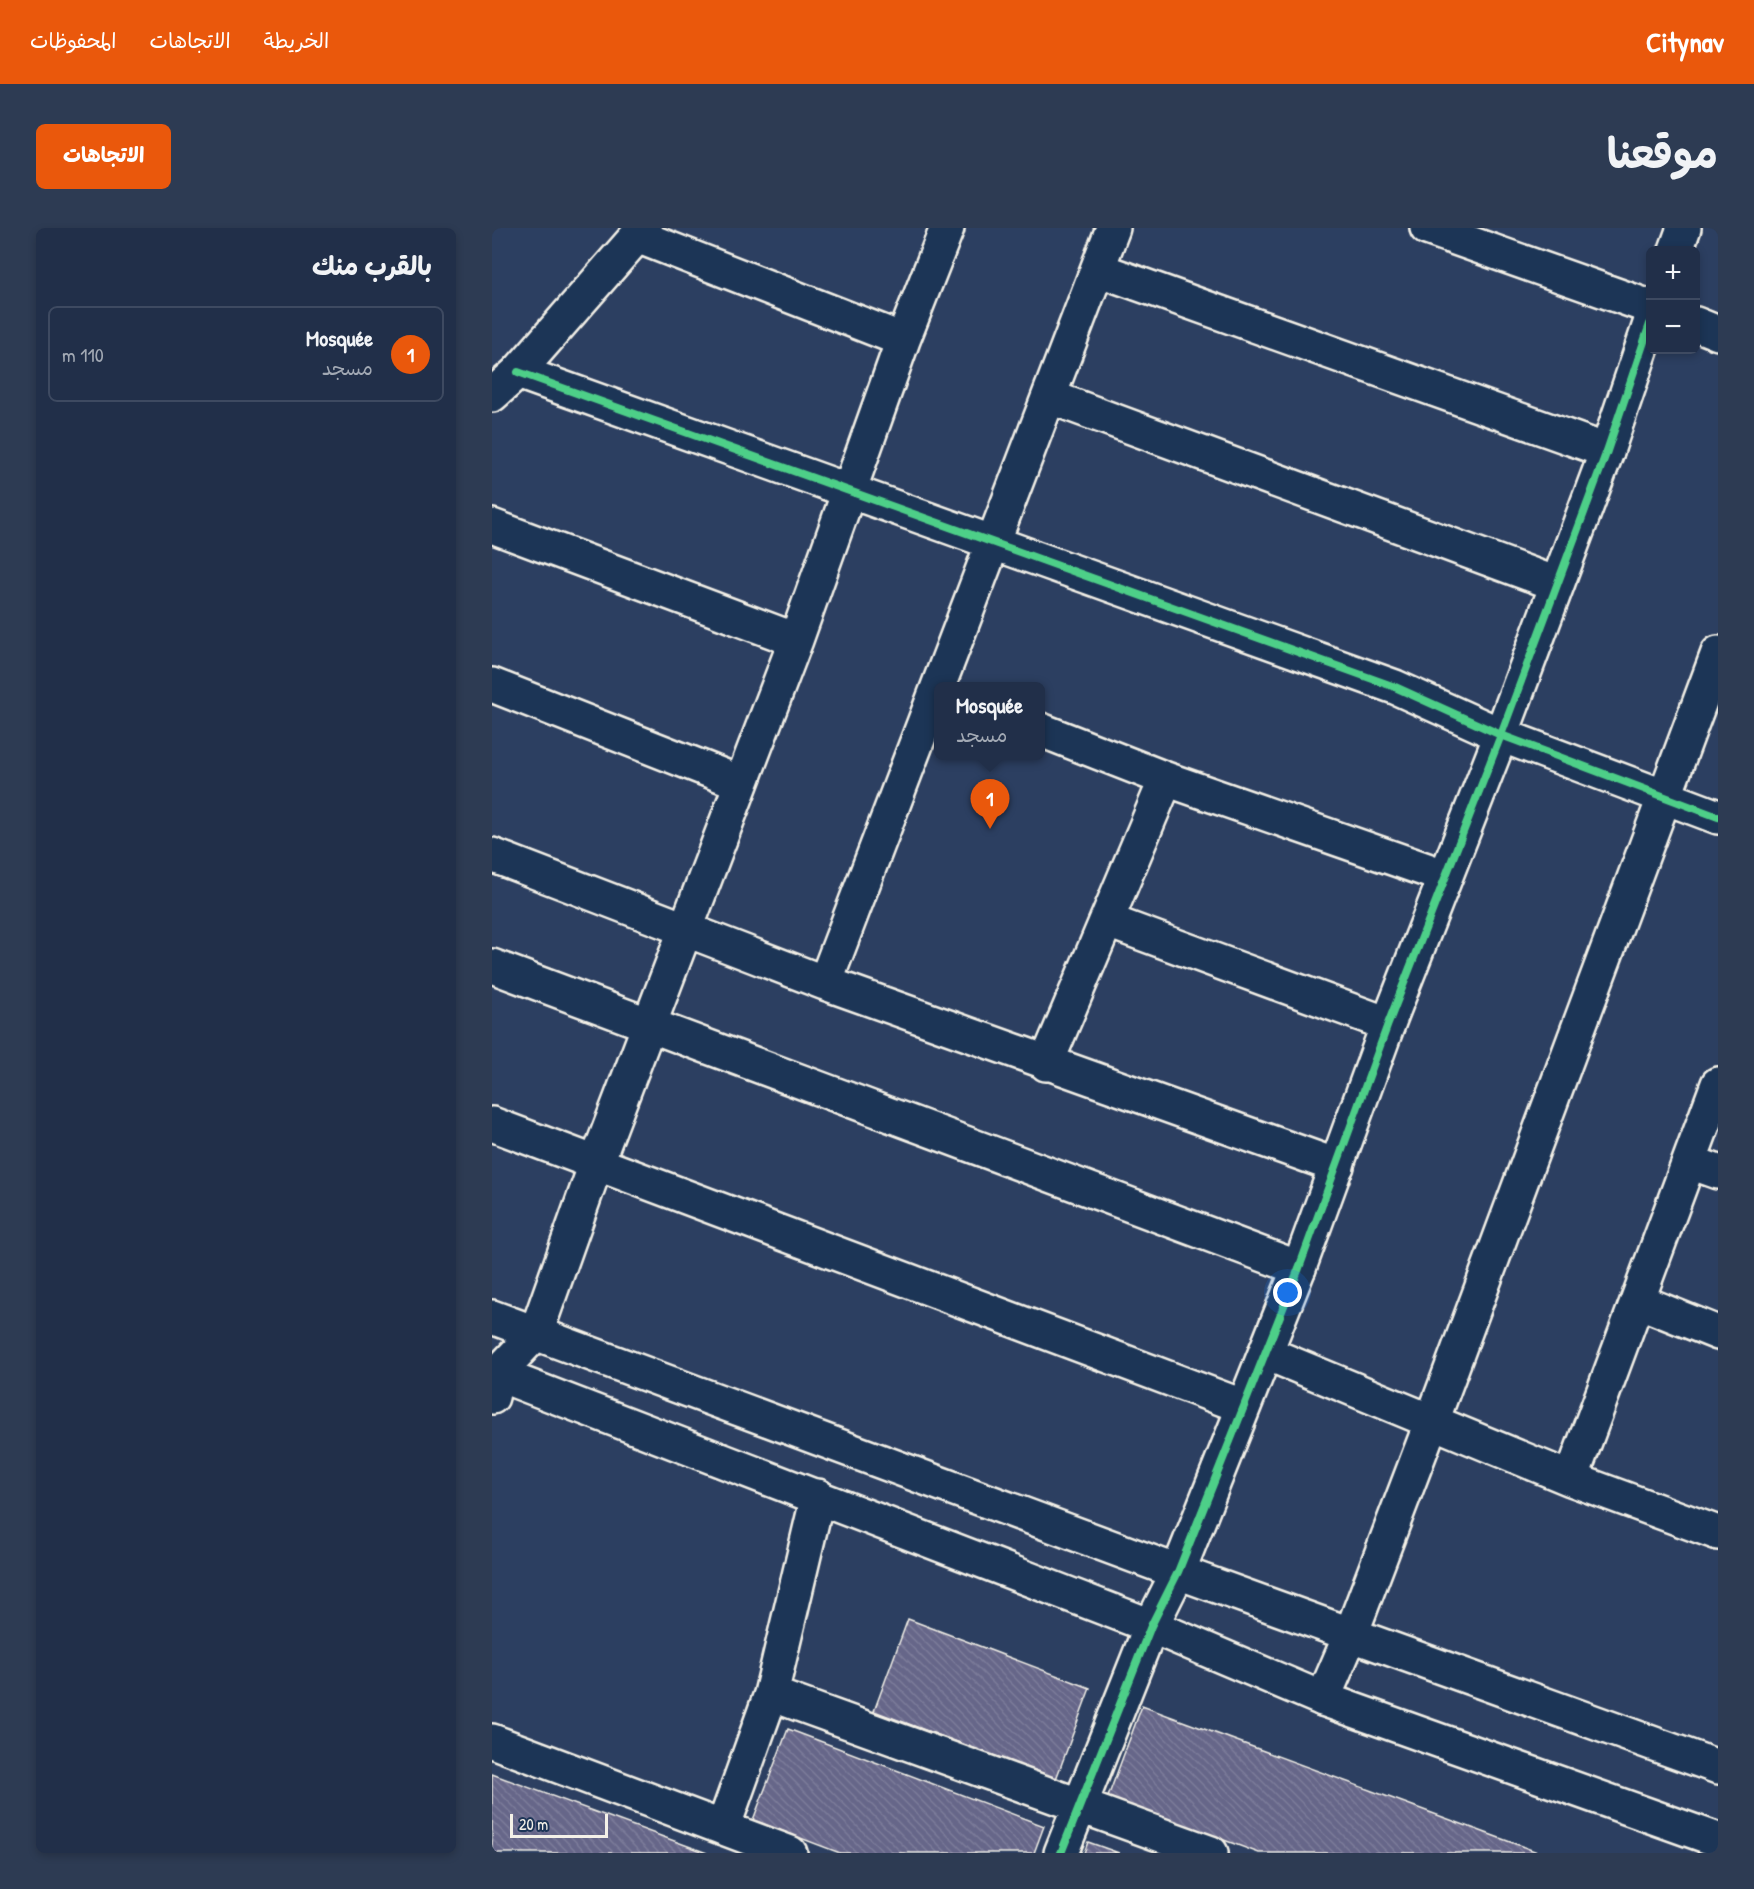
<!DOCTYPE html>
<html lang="ar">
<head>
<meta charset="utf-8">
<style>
	:root { --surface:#212f49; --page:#2d3b53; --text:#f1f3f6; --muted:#a2a9b4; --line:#3e4a61; --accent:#ea580c }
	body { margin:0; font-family:"Patrick Hand","Playpen Sans Arabic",sans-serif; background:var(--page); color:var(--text); direction:rtl }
	.controls { position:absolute; right:18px; top:18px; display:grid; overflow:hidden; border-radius:9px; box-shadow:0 3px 9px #0003 }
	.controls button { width:54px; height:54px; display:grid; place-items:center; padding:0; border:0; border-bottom:2px solid var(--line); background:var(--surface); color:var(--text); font:30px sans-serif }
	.scale { position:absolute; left:18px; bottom:15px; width:98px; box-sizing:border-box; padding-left:6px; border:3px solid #f4f1e8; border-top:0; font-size:16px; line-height:21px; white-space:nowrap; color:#f4f1e8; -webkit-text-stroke:4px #1d3557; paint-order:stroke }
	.you { position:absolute; left:796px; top:1065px; width:21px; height:21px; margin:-15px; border:4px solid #fff; border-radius:50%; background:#1a73e8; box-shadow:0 0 0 9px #1a73e833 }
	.badge { display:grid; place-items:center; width:39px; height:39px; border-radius:50%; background:var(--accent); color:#fff; font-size:20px; font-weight:700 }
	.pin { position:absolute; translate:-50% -50px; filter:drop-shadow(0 2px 3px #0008) }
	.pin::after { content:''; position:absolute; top:32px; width:21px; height:18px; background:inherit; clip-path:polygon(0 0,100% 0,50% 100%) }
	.popup { position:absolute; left:442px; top:454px; width:111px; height:78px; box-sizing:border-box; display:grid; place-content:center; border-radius:9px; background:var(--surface); filter:drop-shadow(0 2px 4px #0005); font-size:20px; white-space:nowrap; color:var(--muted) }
	.popup b { font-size:22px; color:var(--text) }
	.popup::after { content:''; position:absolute; left:50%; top:100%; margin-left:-12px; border:12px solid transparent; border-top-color:var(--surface) }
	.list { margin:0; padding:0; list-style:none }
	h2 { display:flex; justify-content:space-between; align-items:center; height:78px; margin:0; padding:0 24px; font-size:26px }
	h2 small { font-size:20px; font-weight:400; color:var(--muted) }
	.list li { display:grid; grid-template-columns:39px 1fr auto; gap:18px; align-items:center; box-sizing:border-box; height:96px; margin:0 12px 12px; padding:0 12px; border:2px solid var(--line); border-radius:9px }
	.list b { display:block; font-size:22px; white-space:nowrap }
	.list p { margin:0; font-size:20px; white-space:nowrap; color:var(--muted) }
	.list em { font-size:20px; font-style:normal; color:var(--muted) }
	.map { position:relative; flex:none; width:1226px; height:1625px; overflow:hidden; direction:ltr; border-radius:9px }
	header { display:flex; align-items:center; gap:36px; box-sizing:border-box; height:84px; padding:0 30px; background:var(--accent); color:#fff }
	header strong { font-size:28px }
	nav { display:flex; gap:33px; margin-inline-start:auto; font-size:21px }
	.intro { display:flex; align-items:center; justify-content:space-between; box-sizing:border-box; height:144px; padding:0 36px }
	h1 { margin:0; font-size:42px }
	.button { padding:15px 27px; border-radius:9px; background:var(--accent); color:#fff; font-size:21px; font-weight:700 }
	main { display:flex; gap:36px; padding:0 36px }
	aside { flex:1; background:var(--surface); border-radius:9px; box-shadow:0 3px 9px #0003 }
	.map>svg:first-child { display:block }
	.building { fill:url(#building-back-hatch); stroke:#f4f1e8; stroke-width:1.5 }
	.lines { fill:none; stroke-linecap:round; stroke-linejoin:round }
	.street-casing { stroke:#f4f1e8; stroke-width:38 }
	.secondary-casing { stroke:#f4f1e8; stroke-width:38 }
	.street { stroke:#1d3557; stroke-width:33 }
	.secondary { stroke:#1d3557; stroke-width:33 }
	.cycleway-casing { stroke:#1d3557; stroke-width:11 }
	.cycleway { stroke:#4dcf88; stroke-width:8 }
</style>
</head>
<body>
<header>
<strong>Citynav</strong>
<nav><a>الخريطة</a><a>الاتجاهات</a><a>المحفوظات</a></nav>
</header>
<div class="intro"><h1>موقعنا</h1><a class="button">الاتجاهات</a></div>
<main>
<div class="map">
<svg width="1226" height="1625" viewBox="0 0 1226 1625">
	<defs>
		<pattern id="building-back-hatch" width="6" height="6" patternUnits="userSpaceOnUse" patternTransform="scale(1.5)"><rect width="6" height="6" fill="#666689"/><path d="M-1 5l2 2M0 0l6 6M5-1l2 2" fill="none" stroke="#7c7c9a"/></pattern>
	</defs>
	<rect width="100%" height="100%" fill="#2c3f61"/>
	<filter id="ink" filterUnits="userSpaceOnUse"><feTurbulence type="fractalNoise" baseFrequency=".0167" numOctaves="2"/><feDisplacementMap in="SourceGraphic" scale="12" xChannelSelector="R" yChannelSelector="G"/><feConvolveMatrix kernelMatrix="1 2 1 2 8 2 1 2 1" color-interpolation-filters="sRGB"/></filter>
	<g filter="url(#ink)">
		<path class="building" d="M416 1391 598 1460 564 1551 382 1483Z
			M650 1478 1048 1625H767L616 1569Z
			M296 1501 552 1598 542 1625H348L261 1592Z
			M0 1546 215 1625H0Z
			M596 1614 627 1625H592Z"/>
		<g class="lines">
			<g class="street-casing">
				<path id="street" d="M145 8 411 112
					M608 42 1115 223
					M26 144 903 459 1009 507 1226 589
					M558 169 1065 356
					M0 298 304 412
					M0 457 249 555
					M549 502 674 551 952 648
					M0 627 333 755 845 938
					M616 693 896 796
					M0 738 807 1040
					M333 755 621 0
					M554 836 674 551
					M0 896 750 1178
					M1198 934 1226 944
					M1146 1073 1226 1105
					M774 1125 1079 1251 1226 1305
					M0 1169 5 1146 44 1105 104 936 304 412 411 112 455 0
					M1079 1251 1226 856
					M279 1466 719 1625
					M831 1471 859 1406 940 1193 1226 425
					M0 1513 298 1625
					M231 1600 279 1466 326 1268
					M569 1625 659 1398"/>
			</g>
			<g class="secondary-casing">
				<path id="secondary" d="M935 0 1158 79
					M1184 22 1192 0
					M1204 96 1226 105
					M0 167 26 144 152 0
					M0 1089 686 1344 1226 1539
					M0 1144 659 1398 831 1471 1226 1612
					M659 1398 686 1344 807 1040 896 796 1009 507 1115 223 1158 96"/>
			</g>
			<use href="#street" class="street"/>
			<use href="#secondary" class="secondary"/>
			<g class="cycleway-casing">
				<path id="cycleway" d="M26 144 903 459 1009 507 1226 589
					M569 1625 659 1398 686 1344 807 1040 896 796 1009 507 1115 223 1158 96"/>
			</g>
			<use href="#cycleway" class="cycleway"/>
		</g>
	</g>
</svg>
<div class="controls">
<button>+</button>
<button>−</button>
</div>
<div class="scale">20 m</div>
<div class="you"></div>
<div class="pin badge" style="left:498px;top:601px">1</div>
<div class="popup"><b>Mosquée</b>مسجد</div>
</div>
<aside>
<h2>بالقرب منك<small></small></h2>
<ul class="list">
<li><span class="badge">1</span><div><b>Mosquée</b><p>مسجد</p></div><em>110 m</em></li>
</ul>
</aside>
</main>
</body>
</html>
